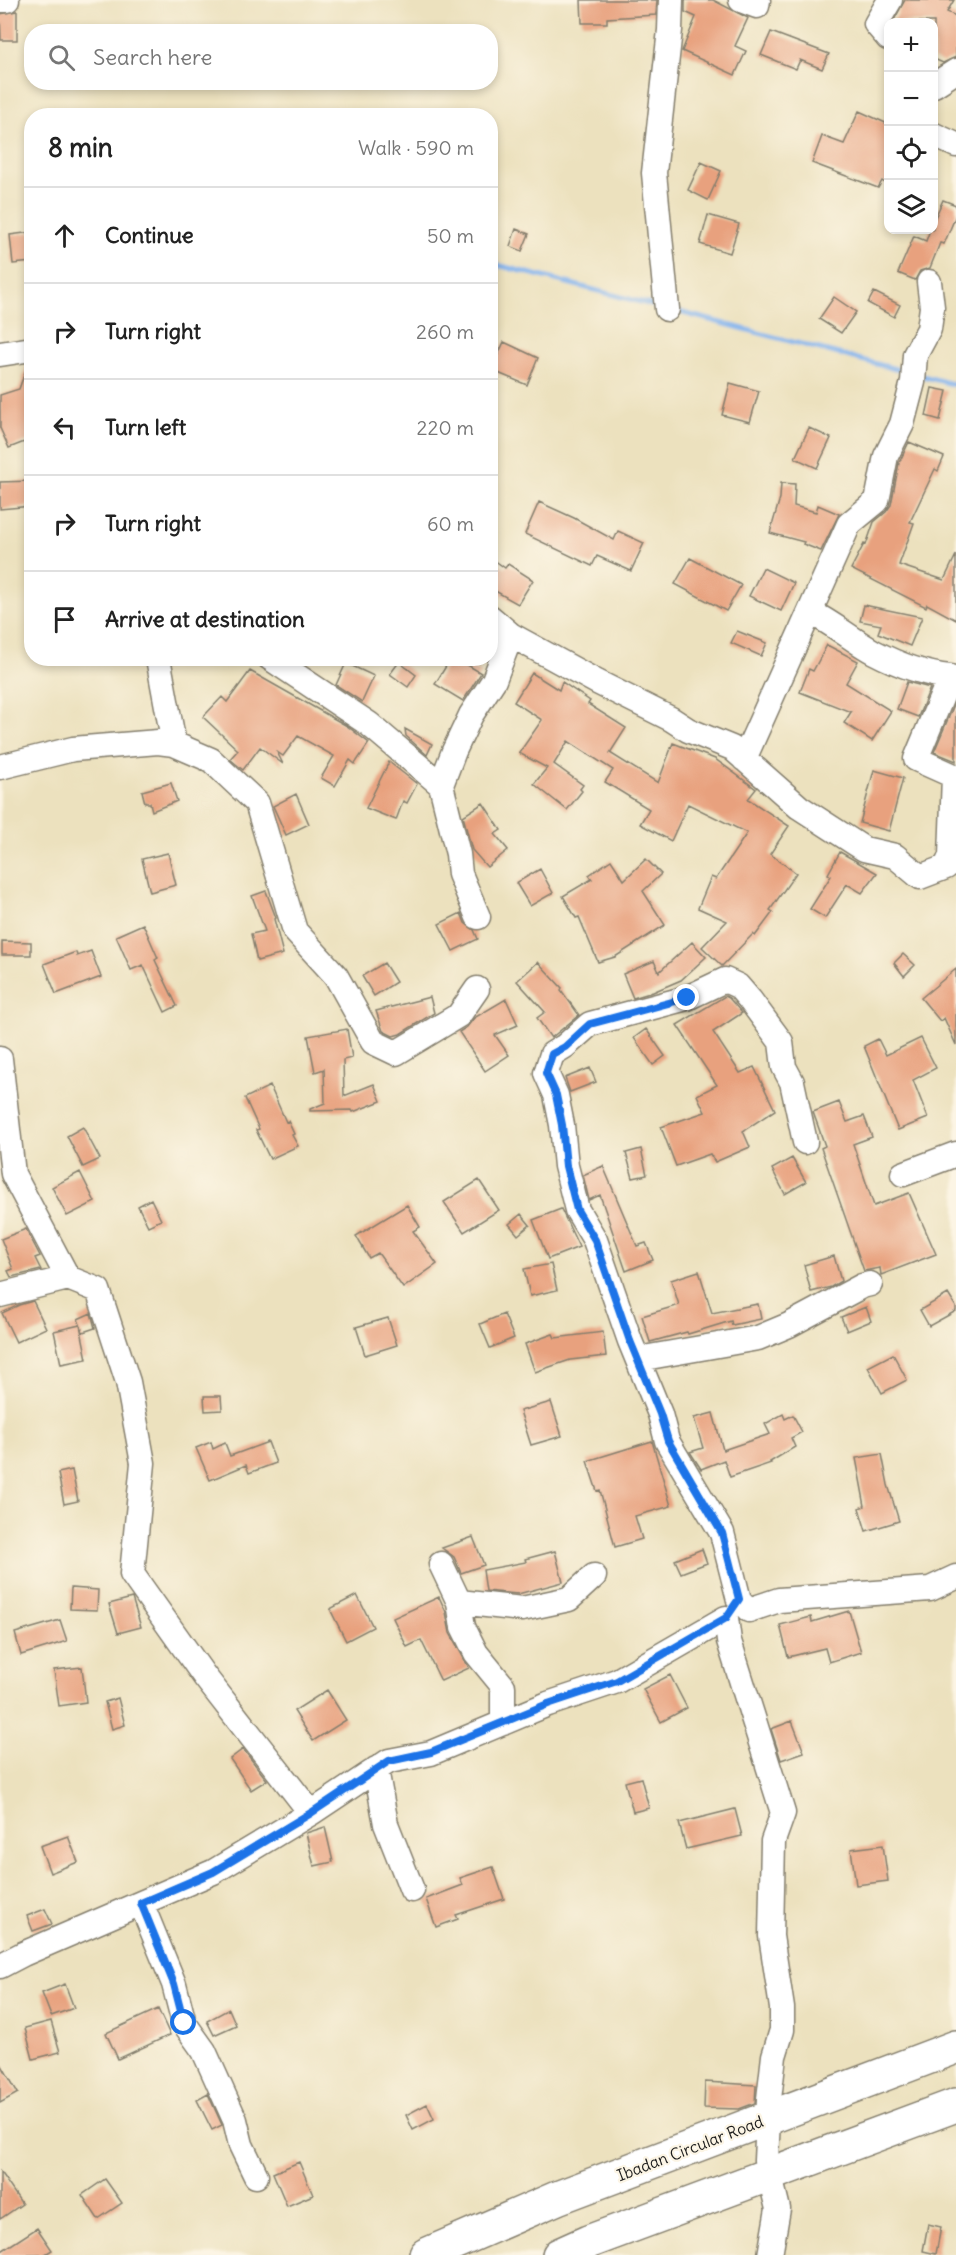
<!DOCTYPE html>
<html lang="en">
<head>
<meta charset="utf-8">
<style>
	:root { --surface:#fff; --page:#f6f6f6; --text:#222; --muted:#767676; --line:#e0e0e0 }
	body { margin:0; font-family:Delius,sans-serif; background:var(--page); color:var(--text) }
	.controls { position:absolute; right:18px; top:18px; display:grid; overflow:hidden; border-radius:12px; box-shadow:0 3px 9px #0003 }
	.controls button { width:54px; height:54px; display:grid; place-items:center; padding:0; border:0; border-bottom:2px solid var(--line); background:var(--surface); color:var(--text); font:30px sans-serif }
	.stop { position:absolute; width:18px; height:18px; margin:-14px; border:4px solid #1a73e8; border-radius:50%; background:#fff }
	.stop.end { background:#1a73e8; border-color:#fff; box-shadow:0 2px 6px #0008 }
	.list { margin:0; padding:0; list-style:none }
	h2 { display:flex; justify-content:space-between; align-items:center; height:78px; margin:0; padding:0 24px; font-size:26px }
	h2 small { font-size:20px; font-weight:400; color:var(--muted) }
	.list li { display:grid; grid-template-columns:39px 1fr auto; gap:18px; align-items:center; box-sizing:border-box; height:96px; padding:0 24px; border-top:2px solid var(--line) }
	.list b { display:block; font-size:22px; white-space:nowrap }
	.list em { font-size:20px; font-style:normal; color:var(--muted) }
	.icon { flex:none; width:33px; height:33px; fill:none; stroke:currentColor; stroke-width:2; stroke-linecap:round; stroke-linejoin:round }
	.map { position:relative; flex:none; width:956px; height:2255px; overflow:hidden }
	.search { position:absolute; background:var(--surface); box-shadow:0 3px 9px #0003; left:24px; top:24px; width:474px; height:66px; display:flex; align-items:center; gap:15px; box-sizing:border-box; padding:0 21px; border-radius:24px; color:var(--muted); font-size:22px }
	.panel { position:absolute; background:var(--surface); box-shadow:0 3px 9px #0003; left:24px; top:108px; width:474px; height:558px; border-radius:24px }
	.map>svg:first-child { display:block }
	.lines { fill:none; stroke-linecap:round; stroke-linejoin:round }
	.stream { stroke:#81b2ed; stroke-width:5 }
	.building { fill:#e8a17e }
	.minor-casing { stroke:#847e6d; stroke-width:27 }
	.highway-casing { stroke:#847e6d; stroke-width:36 }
	.minor { stroke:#fff; stroke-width:24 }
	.highway { stroke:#fff; stroke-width:33 }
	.route { stroke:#1a73e8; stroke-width:8 }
	.labels { text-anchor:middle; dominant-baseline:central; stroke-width:4.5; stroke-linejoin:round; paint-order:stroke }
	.street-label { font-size:16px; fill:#1c1c1c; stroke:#fcf5e5 }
</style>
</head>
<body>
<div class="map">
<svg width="956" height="2255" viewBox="0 0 956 2255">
	<rect width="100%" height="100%" fill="#fcf5e5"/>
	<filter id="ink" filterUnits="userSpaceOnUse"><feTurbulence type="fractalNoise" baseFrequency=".0167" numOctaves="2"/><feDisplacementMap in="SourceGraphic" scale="12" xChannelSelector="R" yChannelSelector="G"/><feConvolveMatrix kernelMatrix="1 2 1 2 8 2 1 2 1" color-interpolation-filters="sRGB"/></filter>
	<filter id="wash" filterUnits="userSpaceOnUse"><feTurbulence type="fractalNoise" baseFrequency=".008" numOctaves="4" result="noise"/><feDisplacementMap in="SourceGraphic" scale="24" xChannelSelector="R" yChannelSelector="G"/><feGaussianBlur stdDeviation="1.35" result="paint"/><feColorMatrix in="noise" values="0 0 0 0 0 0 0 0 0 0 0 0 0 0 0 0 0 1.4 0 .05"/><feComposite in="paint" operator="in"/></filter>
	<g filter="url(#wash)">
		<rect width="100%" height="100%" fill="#ece1be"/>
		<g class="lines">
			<path class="stream" d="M490 263 660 307
				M672 310 907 372
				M919 375 956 385"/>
		</g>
		<g id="blocks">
			<path class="building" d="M581 0H657L656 15 607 18V23H582Z
				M685 0H713L748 18 735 46 746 51 735 75 682 51 696 17 685 12Z
				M905 0H954L947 12 956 16V57L943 63 934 59V22H893Z
				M17 11V40H1L0 14Z
				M771 32 829 54 822 69 800 60 796 69 761 55Z
				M859 111 888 124V185L882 181 878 188 812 163 822 136 844 144Z
				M701 162 721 171 708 200 688 190Z
				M943 200 956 205V215L944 244 940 243 930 268 920 271 915 280 898 273 914 236 926 241 930 230H933V222Z
				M708 215 739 224 730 253 700 244Z
				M516 229 529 234 522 251 510 246Z
				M32 232V262L13 264 10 235Z
				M874 292 900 305 894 317 868 303Z
				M834 297 856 312 841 333 819 319Z
				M504 342 538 358 527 385 491 370Z
				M32 363V439L9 448 0 428V395L19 389 28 364Z
				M730 383 759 391 750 422 722 415Z
				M932 388 947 391 940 420 926 416Z
				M809 428 831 438 817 468 795 458Z
				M909 442 944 457 938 471 935 469 910 522 914 523 899 565 944 580 956 555V620L927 604 926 607 851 569 864 544 866 545 874 522 886 512 891 505 899 463Z
				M32 481V506L0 509V482Z
				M781 483 795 484 794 506 816 512 818 505 839 514 821 551 803 544 804 542 770 533 780 498Z
				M539 502 574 518 614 540 618 531 644 543 631 571 597 556 592 566 525 534Z
				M490 557 505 568 508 564 533 580 518 604 490 588Z
				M690 558 741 585 726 611 675 584Z
				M763 568 794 583 781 611 749 596Z
				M864 605 922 617 910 646 878 633 881 625 860 621Z
				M737 631 767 643 761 656 731 643Z
				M827 645 858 661 846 683 891 711 872 741 844 723 851 712 800 692 809 669 813 671Z
				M451 658H456L481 673 463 701 435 684Z
				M399 662 416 675 408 687 390 674Z
				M346 663 374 676 362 702 336 685Z
				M250 671 347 726 369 743 355 764 350 760 335 786 321 778 334 756 298 736 283 756 277 752 283 764 260 747 243 770 230 759 238 750 203 717 222 697 227 702Z
				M532 673 559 690 562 682 590 701 588 704 626 728 610 753 658 783 673 743 715 759 756 789 748 799 789 826 770 854 796 873 770 910 773 912 755 936 753 934 722 966 702 947 727 921 698 908 711 877 716 879 747 833 688 804 671 841 640 824 649 809 605 782 613 770 568 741 554 764 583 785 580 789 582 791 567 810 534 784 547 768 519 753 542 720 514 702Z
				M907 682 930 688 918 717 897 709Z
				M956 700V761L934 752Z
				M405 729 432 744 427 755 406 736Z
				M389 762 417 784 407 803 403 801 396 820 366 808Z
				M874 770 903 778 889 831 860 823Z
				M171 783 177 801 152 811 150 803H145L142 791Z
				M296 794 309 824 286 835 273 806Z
				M483 803 501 830 495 834 508 850 487 867 472 850 463 816Z
				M840 852 877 873 862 893 847 884 825 918 810 909 831 876 828 874Z
				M168 853 176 885 150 892 142 859Z
				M646 859 661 874 643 891 665 925 615 957 598 962 579 917 576 918 563 896 592 879 589 875 611 860 624 880Z
				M540 869 553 893 530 906 516 883Z
				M266 891 276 918 274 919 283 954 257 961 251 934 265 931 252 896Z
				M461 913 465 923 474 930 478 939 453 951 439 924Z
				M143 924 158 958 155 960 177 1006 165 1012 143 965 131 970 116 936Z
				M2 941 31 942V955H2Z
				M692 942 706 957 681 980 653 992 633 998 623 974 654 961 659 972Z
				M91 951 101 977 56 994 44 964 76 952 77 956Z
				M903 954 915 965 904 976 894 963Z
				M538 962 562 988 561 990 579 1015 551 1038 537 1018 545 1012 517 981Z
				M384 963 396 982 374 996 362 976Z
				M956 969V1045L944 1018 940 1021 921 998Z
				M725 996 729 998 742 1013 713 1032 740 1073 754 1067 775 1110 743 1131 750 1147 715 1162 710 1154 676 1166 661 1127 705 1112 697 1095 717 1085 677 1025Z
				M430 997 434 1013 400 1034 393 1036 383 1031 376 1011Z
				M506 999 518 1025 495 1035 509 1055 485 1071 459 1032 467 1027 474 1018Z
				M347 1029 352 1058 343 1060 344 1096 374 1084 381 1101 353 1112 352 1110 310 1111V1109L325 1103 324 1069 315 1072 308 1036Z
				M646 1029 665 1056 653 1065 634 1038Z
				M921 1038 936 1068 913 1080 928 1118 898 1130 864 1046 878 1039 886 1055Z
				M590 1068 596 1082 570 1092 565 1078Z
				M270 1086 286 1122 288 1121 294 1134 292 1135 298 1146 270 1159 256 1130 259 1129 245 1098Z
				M839 1102 847 1122 864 1116 872 1137 853 1144 874 1206 909 1193 936 1254 881 1275 880 1268 864 1271 821 1148 825 1146 813 1112Z
				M83 1127 100 1159 83 1167 67 1136Z
				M641 1149 647 1175 633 1178 626 1153Z
				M792 1158 806 1182 785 1194 772 1169Z
				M603 1166 637 1246 646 1243 653 1260 626 1271 600 1195 589 1200 583 1175Z
				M80 1172 95 1202 67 1216 52 1187Z
				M479 1180 499 1210 464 1232 444 1202Z
				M151 1199 161 1220 148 1226 138 1206Z
				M407 1205 420 1227 413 1231 437 1264 403 1288 378 1253 369 1258 356 1236Z
				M561 1209 579 1247 548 1259 533 1220Z
				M521 1214 530 1225 518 1235 509 1224Z
				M26 1229 40 1256 35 1258 41 1270 11 1277 8 1271 13 1269 1 1239Z
				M834 1256 841 1281 831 1287 811 1292 804 1265Z
				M551 1264 557 1290 530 1296 524 1269Z
				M699 1271 712 1313 758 1304 761 1319 732 1325 731 1321 688 1334 687 1332 650 1342 642 1316 679 1305 671 1280Z
				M948 1294 956 1307V1311L929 1326 920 1310Z
				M33 1301 46 1328 16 1342 2 1313 19 1305Z
				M866 1307 871 1321 847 1331 841 1317Z
				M91 1313 95 1328 83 1332 78 1319Z
				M504 1314 514 1338 490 1348 480 1324Z
				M388 1318 397 1345 365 1355 356 1327Z
				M80 1325 87 1359 61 1364 54 1331Z
				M603 1332 606 1356 570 1360 535 1372 525 1344 553 1334 555 1338Z
				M893 1354 907 1380 882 1393 868 1367Z
				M204 1396H221L222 1410 205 1411Z
				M551 1402 562 1436 531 1445 520 1411Z
				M713 1413 723 1450 770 1434 765 1424 783 1414 785 1419 793 1415 802 1432 791 1438 795 1447 770 1462 771 1463 730 1477 724 1460 701 1469 690 1452 703 1448 694 1418Z
				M652 1441 671 1506 635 1516 642 1539 615 1547 600 1490 597 1491 587 1461Z
				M211 1442 213 1449 225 1443 230 1456 268 1442 276 1463 249 1473 246 1465 210 1480 196 1448Z
				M882 1454 888 1485 899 1521 866 1531 859 1508 865 1506 856 1458Z
				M72 1470 78 1501 64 1504 58 1473Z
				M473 1537 484 1565 461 1573 454 1557 442 1548Z
				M702 1549 707 1563 681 1573 675 1560Z
				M555 1551 563 1582 518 1594 486 1591 483 1570 526 1562 525 1559Z
				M71 1588 98 1590 97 1610 70 1609Z
				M357 1595 373 1627 346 1641 330 1609Z
				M439 1597 446 1612 450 1633 469 1668 441 1681 421 1640 407 1647 393 1618Z
				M132 1598 141 1627 118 1633 109 1604Z
				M849 1611 861 1652 829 1662 825 1648 788 1657 780 1625 811 1617 812 1622Z
				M60 1620 67 1641 21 1655 15 1633Z
				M82 1667 86 1702 59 1706 54 1670Z
				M670 1675 687 1708 661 1722 643 1689Z
				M327 1690 346 1720 313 1741 294 1711Z
				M118 1698 125 1725 112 1729 105 1702Z
				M792 1721 804 1752 781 1760 771 1729Z
				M243 1749 267 1780 251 1790 230 1759Z
				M641 1778 649 1808 633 1812 625 1782Z
				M735 1809 742 1836 686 1849 679 1823Z
				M325 1827 333 1862 314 1866 306 1833Z
				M68 1836 78 1862 50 1873 40 1846Z
				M883 1845 888 1881 856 1885 851 1849Z
				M493 1867 504 1899 456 1915 458 1919 436 1927 426 1899 463 1885 460 1878Z
				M45 1909 52 1924 33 1931 27 1916Z
				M65 1984 74 2008 51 2016 42 1993Z
				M158 2009 170 2035 118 2059 106 2033Z
				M229 2009 236 2025 214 2035 207 2021Z
				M51 2021 60 2052 33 2059 25 2028Z
				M0 2062 18 2093 0 2103Z
				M705 2082 756 2085 755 2103 739 2109 704 2108Z
				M208 2094 222 2125 212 2130 197 2100Z
				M427 2104 434 2119 413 2130 406 2115Z
				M299 2162 313 2195 287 2206 273 2173Z
				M0 2172 22 2204 0 2219Z
				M105 2179 122 2203 98 2219 82 2195Z
				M928 2224 941 2227 936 2254 923 2251Z
				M37 2228 52 2250 44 2255H0V2252Z"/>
		</g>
	</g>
	<g filter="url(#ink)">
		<use href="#blocks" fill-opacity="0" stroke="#847e6d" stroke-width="1.5"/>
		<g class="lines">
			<g class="minor-casing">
				<path id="minor" d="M0 0H7
					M741 0 757 6 758 0
					M888 38 876 24 890 0
					M934 85 956 71
					M934 135 956 145
					M667 309 654 173 670 30 671 0
					M0 354 32 349
					M810 612C833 623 852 640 874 652 899 665 923 674 950 677L956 684
					M490 617 511 635 597 682 671 719 688 730 732 748 799 807 864 849 895 856 920 877 946 867 951 856 954 776 916 759 950 677
					M158 658 174 744
					M270 658 369 724 441 785 458 854 460 874 478 917
					M744 759 849 524 877 501 886 456 902 424 913 382 915 355 929 329 932 307 929 282
					M0 767 73 749 158 742 174 744 211 760 257 803 295 931 336 976 373 1042 396 1053 459 1015 477 989
					M441 785 454 751 471 715 494 680 511 635
					M0 1059 13 1174 68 1278 98 1290 128 1382 143 1463 132 1574 205 1677 311 1813
					M805 1142 792 1082 784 1067 781 1042 750 1000 738 986 725 980 687 998 590 1024 565 1046 552 1054 546 1073 556 1095 562 1125 566 1166 577 1210 595 1240 630 1341 660 1414 667 1441 722 1533 739 1600 749 1610 779 1600 930 1589 956 1577
					M903 1174 956 1154
					M0 1295 68 1278
					M638 1359 758 1338 789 1325 862 1286 870 1284
					M441 1564 459 1602 463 1627 476 1653 503 1686V1723
					M459 1602 522 1609 569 1599 594 1576
					M376 1769 386 1824 412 1890
					M141 1903 174 1984 184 2023 204 2051 235 2120 241 2145 256 2176
					M0 1966 23 1954 213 1872 311 1813 389 1761 431 1753 548 1704 617 1681 726 1618 729 1641 783 1813 773 1841 771 1936 782 2008V2030L774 2056 769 2099 766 2160 778 2209 770 2255"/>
			</g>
			<g class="highway-casing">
				<path id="highway" d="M426 2255 557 2198 956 2047
					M559 2255 588 2242 956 2105"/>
			</g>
			<use href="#minor" class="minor"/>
			<use href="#highway" class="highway"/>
		</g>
	</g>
	<g class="lines" filter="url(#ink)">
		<path class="route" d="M184 2023 174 1984 141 1903 213 1872 311 1813 389 1761 431 1752 548 1704 617 1681 726 1618 739 1599 722 1533 668 1441 660 1414 630 1341 595 1240 577 1210 566 1166 562 1125 556 1095 546 1073 552 1054 565 1047 590 1024 687 998"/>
	</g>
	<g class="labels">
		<g class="street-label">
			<text transform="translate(690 2148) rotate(-21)">Ibadan Circular Road</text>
		</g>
	</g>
</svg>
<div class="controls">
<button>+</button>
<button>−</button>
<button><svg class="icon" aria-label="locate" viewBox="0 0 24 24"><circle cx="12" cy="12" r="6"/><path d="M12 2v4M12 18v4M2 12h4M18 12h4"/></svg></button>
<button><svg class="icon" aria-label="layers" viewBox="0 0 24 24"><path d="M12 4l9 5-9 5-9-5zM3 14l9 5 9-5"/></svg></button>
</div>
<div class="stop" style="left:184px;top:2023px"></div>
<div class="stop end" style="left:687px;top:998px"></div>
<div class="search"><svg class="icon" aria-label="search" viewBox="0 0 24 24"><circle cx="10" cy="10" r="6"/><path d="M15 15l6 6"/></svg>Search here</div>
<section class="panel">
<h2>8 min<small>Walk · 590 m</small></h2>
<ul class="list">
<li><svg class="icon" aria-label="ahead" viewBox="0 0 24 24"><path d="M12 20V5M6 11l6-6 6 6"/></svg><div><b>Continue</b></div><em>50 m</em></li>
<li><svg class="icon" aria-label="right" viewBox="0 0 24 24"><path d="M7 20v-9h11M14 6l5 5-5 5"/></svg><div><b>Turn right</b></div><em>260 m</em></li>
<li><svg class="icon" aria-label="left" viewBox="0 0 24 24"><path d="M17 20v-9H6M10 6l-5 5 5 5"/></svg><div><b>Turn left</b></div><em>220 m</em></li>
<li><svg class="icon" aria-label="right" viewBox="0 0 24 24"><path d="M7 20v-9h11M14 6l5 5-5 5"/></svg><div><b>Turn right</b></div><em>60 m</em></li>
<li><svg class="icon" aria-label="arrive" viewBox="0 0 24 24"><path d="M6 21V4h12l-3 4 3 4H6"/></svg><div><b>Arrive at destination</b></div></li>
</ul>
</section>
</div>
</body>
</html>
